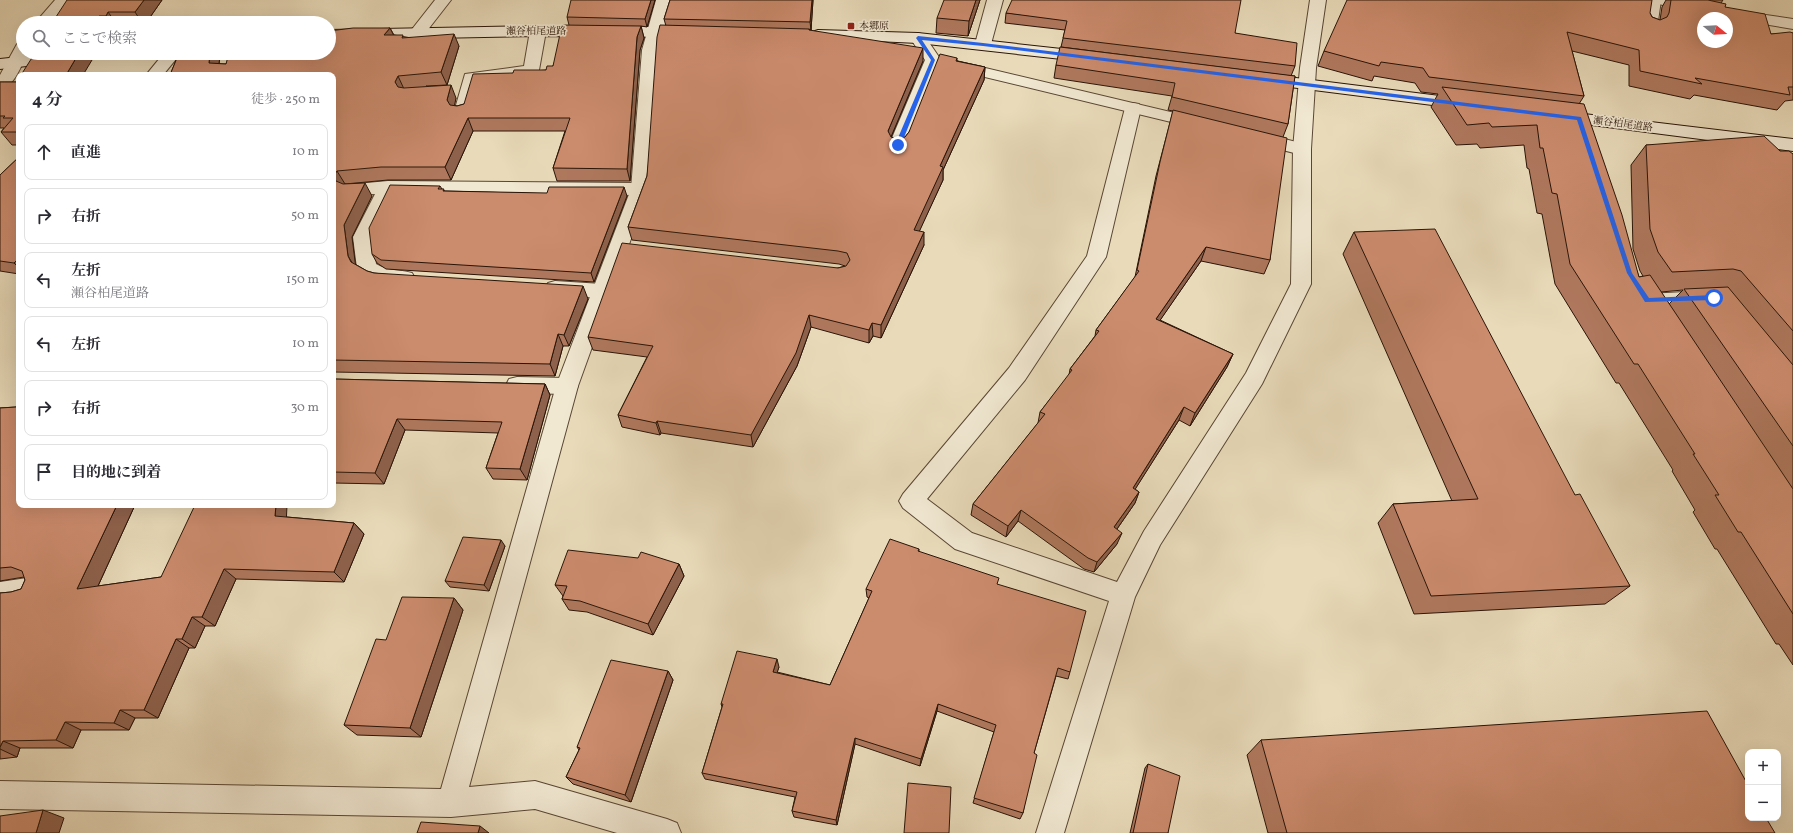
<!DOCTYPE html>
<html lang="ja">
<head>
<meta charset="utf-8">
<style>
	:root { --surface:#fff; --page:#f2f2f3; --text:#2b2b33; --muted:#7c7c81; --line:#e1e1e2 }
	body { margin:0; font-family:Vollkorn,"Noto Serif JP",serif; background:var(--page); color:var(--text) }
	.controls { position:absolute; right:12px; bottom:12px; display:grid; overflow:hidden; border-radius:8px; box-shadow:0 4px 16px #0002 }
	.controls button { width:36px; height:36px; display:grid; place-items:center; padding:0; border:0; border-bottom:1px solid var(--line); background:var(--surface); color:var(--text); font:20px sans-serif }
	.compass { position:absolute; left:1697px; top:12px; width:36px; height:36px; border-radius:50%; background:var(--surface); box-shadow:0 4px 16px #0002; rotate:108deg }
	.stop { position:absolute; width:12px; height:12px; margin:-9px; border:3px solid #2563eb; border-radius:50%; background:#fff }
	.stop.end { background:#2563eb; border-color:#fff; box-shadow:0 1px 4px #0008 }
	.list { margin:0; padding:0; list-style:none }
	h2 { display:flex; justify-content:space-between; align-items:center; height:52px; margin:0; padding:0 16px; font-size:17px }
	h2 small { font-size:13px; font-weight:400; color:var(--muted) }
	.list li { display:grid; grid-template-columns:26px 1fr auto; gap:12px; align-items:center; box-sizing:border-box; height:56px; margin:0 8px 8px; padding:0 8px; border:1px solid var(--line); border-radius:8px }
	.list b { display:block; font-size:15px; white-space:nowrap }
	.list p { margin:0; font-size:13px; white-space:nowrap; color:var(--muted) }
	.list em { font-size:13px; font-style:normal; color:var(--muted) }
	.icon { flex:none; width:22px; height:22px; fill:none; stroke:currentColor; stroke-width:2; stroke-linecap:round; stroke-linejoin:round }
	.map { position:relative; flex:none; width:1793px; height:833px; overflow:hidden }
	.search { position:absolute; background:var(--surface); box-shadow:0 4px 16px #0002; left:16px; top:16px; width:320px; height:44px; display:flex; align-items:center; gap:10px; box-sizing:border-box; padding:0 14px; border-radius:22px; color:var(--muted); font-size:15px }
	.panel { position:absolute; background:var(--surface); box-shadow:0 4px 16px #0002; left:16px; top:72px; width:320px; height:436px; border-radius:8px }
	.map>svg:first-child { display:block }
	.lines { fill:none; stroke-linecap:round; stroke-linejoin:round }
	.service-casing { stroke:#594634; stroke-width:2 }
	.minor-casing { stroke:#594634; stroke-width:2 }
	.secondary-casing { stroke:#291407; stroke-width:2 }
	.service { fill:#f1e8d2; fill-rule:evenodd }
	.minor { fill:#f1e8d2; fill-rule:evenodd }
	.secondary { fill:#f1e8d2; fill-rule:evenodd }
	.wall { fill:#af785e; stroke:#291407; fill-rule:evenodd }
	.shaded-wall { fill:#8e614c; stroke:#291407 }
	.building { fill:#cb8b6d; stroke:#291407; fill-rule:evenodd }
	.route { fill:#2563eb }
	.poi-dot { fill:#8f2418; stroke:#f1e8d2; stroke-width:1.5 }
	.labels { text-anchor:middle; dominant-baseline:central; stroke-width:3.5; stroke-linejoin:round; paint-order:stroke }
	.far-poi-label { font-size:10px; fill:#291407; stroke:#f1e8d2; text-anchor:start }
	.far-street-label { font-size:10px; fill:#291407; stroke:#f1e8d2 }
</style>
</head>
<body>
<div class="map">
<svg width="1793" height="833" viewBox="0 0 1793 833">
	<rect width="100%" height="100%" fill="#e9dbba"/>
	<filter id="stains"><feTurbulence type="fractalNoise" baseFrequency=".005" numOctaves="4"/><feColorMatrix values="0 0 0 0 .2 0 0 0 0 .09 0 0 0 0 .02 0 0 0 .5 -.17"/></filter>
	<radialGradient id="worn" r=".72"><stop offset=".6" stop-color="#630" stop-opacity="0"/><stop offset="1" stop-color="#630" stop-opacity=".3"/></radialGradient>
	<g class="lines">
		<g class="service-casing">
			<path id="service" d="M987 0H1003L991 44 989 47 983 49 977 47 975 44Z
				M1645 0H1661L1657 28 1655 31 1649 33 1643 31 1641 28Z
				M538 26 544 28 546 31 539 70 537 73 478 82 470 112 468 116 462 117 456 116 454 112 465 74 524 66 530 31 532 28Z
				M918 33 924 35 939 57 1200 119 1206 120 1209 124 1206 128 1200 129 939 66 907 145 904 149 898 151 892 149 889 145 925 60 910 38 912 35Z
				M164 53H181L163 75H146Z
				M1257 132 1308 145 1311 149 1308 153 1302 155 1251 142 1248 138 1251 134Z
				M388 181 640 183 646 185 649 189 646 193 640 195 394 193 373 237 376 264C390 272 398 269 412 273L415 278 412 283 405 285 382 284 375 282 360 273 357 268 353 237 375 194 351 195 345 193 342 189 345 185Z
				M555 281 602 284 609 286 612 291 609 296 602 298 555 295 548 293 545 288 548 283Z
				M1704 291 1711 293 1714 298 1711 303 1704 305 1647 308 1640 306 1637 301 1640 296 1647 294Z
				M517 377 567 378 575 380 578 386 575 392 567 394 517 393 509 391 506 385 509 379Z
				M27 578 36 581 39 589 36 597 27 600 0 604V582Z"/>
		</g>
		<g class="minor-casing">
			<path id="minor" d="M55 0H71L51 23H35Z
				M435 0H451L423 36 417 38 411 36 409 33Z
				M656 0H672L658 50 649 189 578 386 469 787 535 781 667 819 677 823 681 833H617L535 809 451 817 0 809V781L441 789 556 386 631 189 642 50Z
				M1310 0H1326L1316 68 1311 149V284L1262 384 1160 545 1135 597 1064 833H1036L1109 601 955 549 903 508 899 501 903 494 1009 368 1087 256 1125 108 1127 104 1133 103 1139 104 1141 108 1106 257 1025 380 927 499 972 533 1117 582 1144 531 1246 373 1291 284 1293 149 1300 68Z
				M1652 0H1679L1699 5 1702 8 1699 11 1694 13 1655 3Z
				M1738 11 1793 19V29L1733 19 1730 16 1733 13Z
				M23 42V53H28C21 65 15 86 0 90V75L17 44Z"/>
		</g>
		<g class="secondary-casing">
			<path id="secondary" d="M538 26 688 27 694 29 696 32 694 35 688 37 538 36 329 40V30Z
				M818 30 918 33 1089 52 1095 54 1097 57 1095 60 1089 62 918 43 812 38 810 35 812 32Z
				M55 53H106L104 56 98 58 0 69V59Z
				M1264 74 1464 99 1470 100 1472 104 1470 108 1464 109 1258 83 1256 79 1258 75Z
				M1559 111 1793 139V151L1553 120 1550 116 1553 112Z"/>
		</g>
		<use href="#service" class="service"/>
		<use href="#minor" class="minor"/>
		<use href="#secondary" class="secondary"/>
	</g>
	<path class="wall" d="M162 0 146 23H52Z
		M655 0 647 27 641 26 644 38 640 50 630 181H557L553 168 565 131H473L451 180H388L345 184 372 196 352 237 355 264 367 271 374 273 588 299 569 346H563L555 376 333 372V75H170L179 53H218L220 57 219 64H226L390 28 394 35 459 46 447 85 426 86 456 98 454 105 457 106 464 104 513 73 546 70 553 66 569 25 567 17Z
		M670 0H813L811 30 809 29V30L923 61 891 137 898 139 905 137 909 132 957 58V61L985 67 984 80 943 170V180L919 231 924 245 881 338 873 336 869 343 811 327 797 366 753 447 661 433 660 435 622 427 618 415 647 357 593 350 588 337 845 266 839 264 632 240 628 227 647 176 666 26 664 19Z
		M980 0 968 36 936 33 937 18Z
		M1666 0H1723L1721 3 1725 7 1771 34 1793 33V100L1785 101 1777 110 1694 95 1690 99 1629 86V65L1572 51 1584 96 1579 104 1639 277 1643 276 1640 271 1633 249 1631 165 1646 145 1780 151 1793 154V665L1779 644H1776L1717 549H1715L1693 512 1695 510 1672 471 1673 470 1619 383H1616L1555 284 1542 214 1537 213 1529 169 1527 168 1524 145 1480 148 1477 144 1456 145 1431 107 1438 94 1421 92 1415 83 1374 76 1372 81 1318 66 1324 51 1650 13 1652 17 1660 20 1662 7ZM1683 290 1669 304 1661 292Z
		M1006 13 1235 33 1295 66 1291 76 1061 47 1065 30 1005 23Z
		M1056 65 1295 76 1288 124 1283 137 1270 260 1264 274 1201 261 1160 320 1233 354 1227 367 1190 426 1179 420 1135 489 1139 492 1135 503 1117 529V544L1094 572 1084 569 1018 521 1006 537 971 515 973 504 1038 423 1040 412 1069 375 1070 369 1095 336 1096 330 1135 277 1156 176 1173 111 1168 110 1172 96 1054 78Z
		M19 78V145H12L1 132 4 128H0V82H17Z
		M19 157V274L0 271V175Z
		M440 186 442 189 445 191 627 196 594 282 386 269 377 263 372 254Z
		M1354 232 1575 495 1630 586 1605 604 1414 614 1378 523 1393 504 1452 501 1343 254Z
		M333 379 545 384 550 395 527 480 493 479 486 468 498 433 405 430 384 484 333 483Z
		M16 407 19 505H135L98 586 161 577 287 517 354 523 364 534 344 582 236 579 215 626H205L195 648H189L158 718H135L129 730H81L73 748H20L17 757 0 759V593L11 592 21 589 25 580 24 577 0 581V408Z
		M505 546 489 591 450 587 445 581Z
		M919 549V552L998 585 1070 672 1068 679 1056 676 1034 753 1023 813 1020 819 973 803 994 732 937 711 920 766 855 744 837 825 794 817 792 811 795 797 705 779 702 773 722 707 721 704 779 667 777 672 830 685 869 598 867 597 866 589Z
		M679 564 684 576 653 635 587 612 569 610 562 599 563 596 555 585Z
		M454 598 463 610 421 737 357 735 344 725Z
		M668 671 673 680 631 802 573 784 566 777 579 750 577 747Z
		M1261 740 1775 833H1268L1247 755Z
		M1148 764 1168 833H1130L1145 768Z"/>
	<path class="shaded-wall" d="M144 0H162L146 23H142L135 12Z
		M651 0H655L647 27 645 19Z
		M812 0H813L811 30 810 22Z
		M976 0H980L968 36 969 21Z
		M108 12 116 23H111L106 16Z
		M99 16 104 23H95Z
		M641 26 644 38 640 50 630 181 627 169 637 37Z
		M390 28 396 40 384 35Z
		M454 34 459 46 447 85 441 72Z
		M923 48V61L888 144V131Z
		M79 53H86L92 60 83 75H66Z
		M210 53H218L220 57 217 75 209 63Z
		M985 67 984 80 943 170V180L914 243V230L940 166Z
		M398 76 404 89 401 95 395 82Z
		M451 85 456 98 453 113 447 100Z
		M468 118 473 131 451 180 445 167Z
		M337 171 345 184 340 189 333 176Z
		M365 183 372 196 352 237 356 269 348 256 344 225Z
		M624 187 627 196 594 282 591 273Z
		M924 232V245L881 338V325Z
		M1206 247 1201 261 1152 332 1156 319Z
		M19 258V268L14 263Z
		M583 286 588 299 569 346 564 335Z
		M809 315 811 327 797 366 753 447 751 435Z
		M872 323 873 336 869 343V330Z
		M558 334 563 346 555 376 550 364Z
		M1233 354 1227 367 1190 426 1195 413Z
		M545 384 550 395 527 480 520 469Z
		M1184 407 1179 420 1129 499 1133 488Z
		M397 419 405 430 384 484 375 473Z
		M657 421 661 433 660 435 656 423Z
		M1139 492 1135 503 1110 539 1114 527Z
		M117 505H135L92 599 77 589Z
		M276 505H287L286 527 275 516Z
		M1021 510 1018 521 1006 537 1008 526Z
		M354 523 364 534 344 582 334 572Z
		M1122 533 1117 544 1094 572 1097 562Z
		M501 540 505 546 489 591 484 585Z
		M679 564 684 576 653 635 648 624Z
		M224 569 236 579 215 626 202 617Z
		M454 598 463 610 421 737 410 728Z
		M192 617 205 626 195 648 182 639Z
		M176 639 189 648 158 718 144 710Z
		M777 659 779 667 775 679 773 672Z
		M668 671 673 680 631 802 625 795Z
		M938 704 937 711 920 766 921 759Z
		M120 710 135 718 129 730 114 723Z
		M65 722 81 730 73 748 56 740Z
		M855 738V744L837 825 836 820Z
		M3 741 20 748 17 757 0 749V747Z
		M43 810 64 818 59 833H36Z
		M480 826 489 833H478Z"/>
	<path class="building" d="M67 0H144L135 12H108L106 16H99L95 23H52Z
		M571 0H651L645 19 567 17Z
		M670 0H812L810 22 664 19Z
		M944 0H976L969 21 937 18Z
		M1012 0H1241L1235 33 1297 43 1295 66 1063 38 1067 21 1006 13Z
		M1347 0H1652L1650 13 1652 17 1660 20 1667 17 1669 13 1671 0H1708L1726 4 1725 7 1765 14 1771 34 1790 32 1793 33V87H1788L1790 95 1695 78 1702 84 1640 71 1639 50 1567 32 1584 96 1429 77 1423 68 1381 62 1379 66 1324 51ZM1703 18H1727V42H1703Z
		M562 25 641 26 637 37 627 169 553 168 570 118H468L445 167H381L337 171 333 176 336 181 343 184 365 183 344 225 348 256 351 262 367 271 374 273 583 286 564 335 558 334 550 364 333 360V75H170L179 53H210L209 63 226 64 229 53H329V31L353 28H390L384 35H403L402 38 454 34 441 72 398 76 395 82 398 87 404 88 451 85 447 100 450 105 457 106 464 104 473 74 513 73 514 70H546L547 66H553Z
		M660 25 809 29V30L923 48 888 131 891 137 898 139 905 137 909 132 940 54 957 58 956 61 985 67 940 166 943 167 914 230 924 232 881 325 872 323 869 330 809 315 796 353 751 435 657 421 656 423 618 415 653 346 588 337 622 243 838 268 846 266 850 260 847 253 838 251 628 227 647 176 657 37Z
		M1060 47 1295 76 1288 124 1172 97 1175 83 1056 65Z
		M35 53H79L66 75H21Z
		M19 78V132H1L13 118H3L5 116H0V82H17Z
		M1442 87 1584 104 1622 215 1639 277 1650 275 1793 489V614L1741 532H1738L1715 495H1719L1693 454H1695L1638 364H1634L1570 264 1557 194 1552 193 1543 148H1540L1537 125 1492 127 1489 123 1467 125Z
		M1173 110 1287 138 1270 260 1206 247 1156 319 1233 354 1195 413 1184 407 1133 488 1139 492 1114 527 1122 533 1097 562 1088 558 1021 510 1008 526 973 504 1045 414 1040 412 1072 370 1070 369 1099 331 1096 330 1139 271 1137 270 1160 162Z
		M1764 136 1780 151H1789L1793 154V331L1741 271 1733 269 1672 272 1658 252 1650 229 1646 145Z
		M19 157V258L14 263 0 261V175Z
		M390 185 440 186 438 189H444L443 191 547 193 549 187H624L591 273 381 260 372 254 369 228Z
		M1435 229 1575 495 1580 494 1630 586 1431 596 1393 504 1478 499 1354 232Z
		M1728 287 1793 365V446L1684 289Z
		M333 379 545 384 520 469 486 468 502 422 397 419 375 473 333 472Z
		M19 403V505H117L77 589 161 577 195 505H276L275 516 354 523 334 572 224 569 202 617H192L182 639H176L144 710H120L114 723 65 722 56 740 3 741 0 747V593L11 592 21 589 25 580 22 571 11 567 0 568V408L16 407Z
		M463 537 501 540 484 585 445 581Z
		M890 539 919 549 918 551 999 578 997 584 1086 611 1070 672 1058 668 1034 753 1037 755 1023 813 974 798 996 725 938 704 921 759 855 738 836 820 792 811 797 792 702 773 723 704H721L737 651 777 659 773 672 830 685 872 591 866 589Z
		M568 550 638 558 641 552 679 564 648 624 580 601 562 599 567 586 555 585Z
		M402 597 454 598 410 728 344 725 376 639 386 640Z
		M611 660 668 671 625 795 566 777 580 748 577 747Z
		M1707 711 1748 785V818H1766L1775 833H1287L1261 740Z
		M1148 764 1180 776 1168 833H1133Z
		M908 783 951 787 949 833H904Z
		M43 810 36 833H0V816Z
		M421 822 480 826 478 833H417Z"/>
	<path class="route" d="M918 36 983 43 1581 117 1632 273 1649 298 1714 295 1717 298 1714 300 1645 302 1627 273 1577 120 983 46 922 40 935 60 901 145 898 146 895 145 931 60 916 38Z"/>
	<rect class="poi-dot" x="847" y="22" width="8" height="8" rx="2"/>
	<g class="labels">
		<g class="far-poi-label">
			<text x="859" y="26">本郷原</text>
		</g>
		<g class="far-street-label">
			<text x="536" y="31">瀬谷柏尾道路</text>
			<text transform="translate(1623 124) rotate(7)">瀬谷柏尾道路</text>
		</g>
	</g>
	<rect width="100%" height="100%" filter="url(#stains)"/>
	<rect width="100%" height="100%" fill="url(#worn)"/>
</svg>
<div class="controls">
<button>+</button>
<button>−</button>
</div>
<svg class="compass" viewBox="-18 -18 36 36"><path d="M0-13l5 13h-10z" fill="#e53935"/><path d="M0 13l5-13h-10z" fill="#7c7c81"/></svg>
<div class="stop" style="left:1714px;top:298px"></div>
<div class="stop end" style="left:898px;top:145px"></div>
<div class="search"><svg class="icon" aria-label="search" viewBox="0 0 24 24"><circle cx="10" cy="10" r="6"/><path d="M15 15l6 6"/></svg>ここで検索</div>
<section class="panel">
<h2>4 分<small>徒歩 · 250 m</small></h2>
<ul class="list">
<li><svg class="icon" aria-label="ahead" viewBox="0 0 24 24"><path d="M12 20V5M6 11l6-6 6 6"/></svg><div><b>直進</b></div><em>10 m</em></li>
<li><svg class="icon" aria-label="right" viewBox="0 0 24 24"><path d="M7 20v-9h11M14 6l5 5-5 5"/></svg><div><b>右折</b></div><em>50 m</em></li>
<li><svg class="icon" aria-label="left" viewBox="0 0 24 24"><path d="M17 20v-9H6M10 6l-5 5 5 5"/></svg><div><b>左折</b><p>瀬谷柏尾道路</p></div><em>150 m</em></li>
<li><svg class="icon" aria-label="left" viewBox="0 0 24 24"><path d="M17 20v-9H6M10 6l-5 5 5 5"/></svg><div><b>左折</b></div><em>10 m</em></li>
<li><svg class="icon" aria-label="right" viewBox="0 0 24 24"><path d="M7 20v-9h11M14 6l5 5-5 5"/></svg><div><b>右折</b></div><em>30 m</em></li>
<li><svg class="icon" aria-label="arrive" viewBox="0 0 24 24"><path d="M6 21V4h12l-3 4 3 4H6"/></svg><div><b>目的地に到着</b></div></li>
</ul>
</section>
</div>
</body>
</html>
